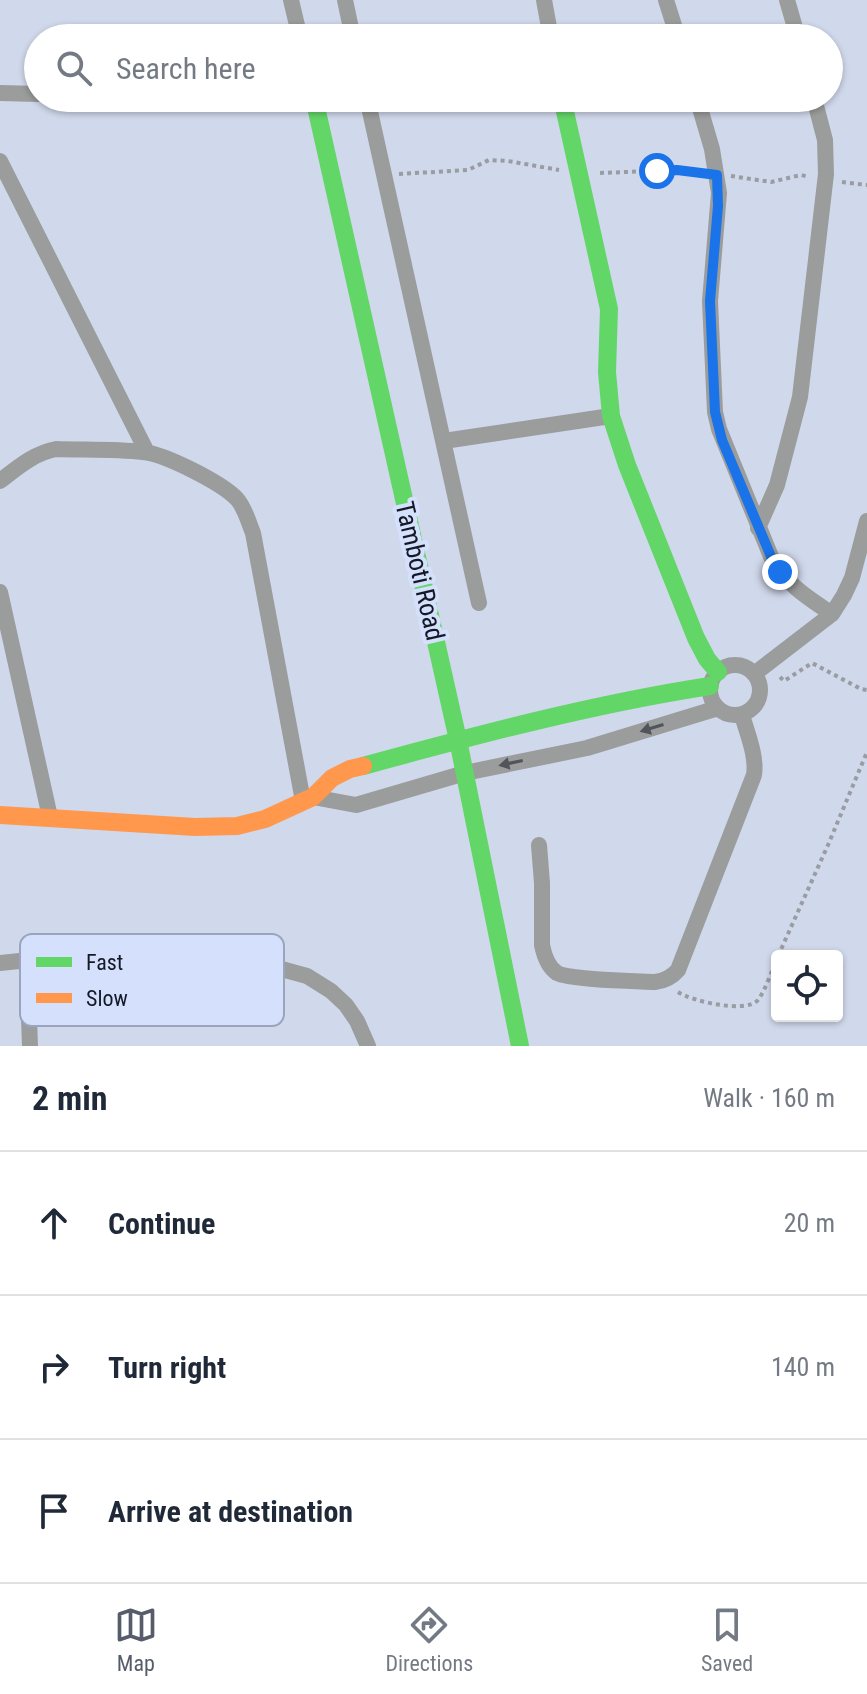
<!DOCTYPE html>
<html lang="en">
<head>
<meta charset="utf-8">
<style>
	:root { --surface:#fff; --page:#f2f2f3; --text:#1f2937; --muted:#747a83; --line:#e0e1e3; --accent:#565c6a }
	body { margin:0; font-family:"Roboto Condensed",sans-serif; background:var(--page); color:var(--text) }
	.controls { position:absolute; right:24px; bottom:24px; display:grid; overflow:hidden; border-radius:8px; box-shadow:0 2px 6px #0004 }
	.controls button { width:72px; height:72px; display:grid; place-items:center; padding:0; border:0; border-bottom:2px solid var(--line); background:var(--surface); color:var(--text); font:40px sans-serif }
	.stop { position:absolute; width:24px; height:24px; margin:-18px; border:6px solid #1a73e8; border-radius:50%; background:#fff }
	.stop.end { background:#1a73e8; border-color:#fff; box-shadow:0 2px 8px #0008 }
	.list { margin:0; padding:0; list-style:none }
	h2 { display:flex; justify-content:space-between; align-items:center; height:104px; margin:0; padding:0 32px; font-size:34px }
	h2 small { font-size:26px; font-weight:400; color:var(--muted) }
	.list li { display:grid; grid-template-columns:52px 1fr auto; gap:24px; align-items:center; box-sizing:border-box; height:144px; padding:0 32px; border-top:2px solid var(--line) }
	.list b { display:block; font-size:30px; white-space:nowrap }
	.list em { font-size:26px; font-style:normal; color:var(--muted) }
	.icon { flex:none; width:44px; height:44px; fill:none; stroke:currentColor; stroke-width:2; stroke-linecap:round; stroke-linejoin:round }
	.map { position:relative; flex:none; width:867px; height:1046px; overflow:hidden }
	.search { position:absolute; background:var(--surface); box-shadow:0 2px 6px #0004; left:24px; right:24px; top:24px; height:88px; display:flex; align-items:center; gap:20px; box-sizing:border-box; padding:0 28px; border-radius:44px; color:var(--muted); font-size:30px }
	.sheet { height:536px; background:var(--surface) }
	nav { display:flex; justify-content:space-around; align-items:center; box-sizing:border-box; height:112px; border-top:2px solid var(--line); background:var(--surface); font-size:22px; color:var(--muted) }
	nav a { display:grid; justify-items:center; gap:4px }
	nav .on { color:var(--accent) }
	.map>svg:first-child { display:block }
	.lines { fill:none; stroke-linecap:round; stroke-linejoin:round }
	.path { stroke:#999ca0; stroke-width:4; stroke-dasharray:4 4; stroke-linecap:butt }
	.street { stroke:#9b9c9c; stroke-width:16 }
	.fast { stroke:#63d668; stroke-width:18 }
	.slow { stroke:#ff974d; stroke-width:18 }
	.oneway { fill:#51545b }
	.route { stroke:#1a73e8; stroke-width:10 }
	.labels { text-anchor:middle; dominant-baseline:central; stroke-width:8; stroke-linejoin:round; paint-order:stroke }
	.street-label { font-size:26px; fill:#141925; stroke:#d4e0fc }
	.key { fill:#d4e0fc; stroke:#9aa4bc; stroke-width:2 }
	.key-label { font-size:22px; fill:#141925 }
</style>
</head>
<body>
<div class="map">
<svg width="867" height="1046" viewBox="0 0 867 1046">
	<rect width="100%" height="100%" fill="#d0d8eb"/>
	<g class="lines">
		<path class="path" d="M600 173 677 170 699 173
			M399 174 468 170 489 160 508 161 559 170
			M731 176 771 182 801 175 809 177
			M842 182 867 185
			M780 677 784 681 812 663 861 689 867 690
			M778 956 828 845 867 752
			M678 992C691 1001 746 1014 758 1000 765 991 772 970 777 959"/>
		<path class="street" d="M291 0 300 38
			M345 0 353 38
			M544 0 551 38
			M666 0 678 38
			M787 0 798 38
			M0 93 38 94
			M219 98 314 100
			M367 98 479 603
			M697 98 712 149 719 193 710 301 715 412 719 429 772 559C788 586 807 597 832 614
			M0 161 147 452
			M444 441 611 416
			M0 481C17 468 34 453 56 449 85 450 114 449 143 452 165 454 222 483 237 499 245 508 248 521 253 533L303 801
			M758 528 777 485 800 397 826 174 825 140 814 98
			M0 592 50 817
			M710 690a25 25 0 1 1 50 0a25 25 0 1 1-50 0Z
			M754 674 832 614 844 595 852 578 867 521
			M313 797 356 805 465 773 587 748 718 708
			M539 845 542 883V945C544 955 548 967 557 973 570 980 636 981 655 982 664 981 672 977 678 970L754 775C757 756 747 733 742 715
			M27 962 30 1046
			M0 963 134 949 267 965 307 976 331 991 346 1005 357 1021 368 1046"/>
		<path class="fast" d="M314 98 458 740 520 1046
			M562 98 609 309 607 372 611 416 627 465 696 638 707 659 718 672
			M363 766C477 735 593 704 710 686"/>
		<path class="slow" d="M0 815 195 827 237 826 265 819 313 797 332 778 350 769 363 766"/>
	</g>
	<defs><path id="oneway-solid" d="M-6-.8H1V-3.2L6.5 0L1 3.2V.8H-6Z" transform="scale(2)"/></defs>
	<g class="oneway">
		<use href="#oneway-solid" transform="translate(652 728) rotate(163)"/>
		<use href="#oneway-solid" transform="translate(511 763) rotate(168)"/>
	</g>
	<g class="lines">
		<path class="route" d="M657 171 677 170 717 175 718 206 710 301 715 412 722 440 772 559 780 572"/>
	</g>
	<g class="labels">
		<g class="street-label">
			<text transform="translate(420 571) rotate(77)">Tamboti Road</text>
		</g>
	</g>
	<rect x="20" y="934" width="264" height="92" rx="12" class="key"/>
	<rect x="36" y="957" width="36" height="10" fill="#63d668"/>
	<rect x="36" y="993" width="36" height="10" fill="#ff974d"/>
	<g class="key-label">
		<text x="86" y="970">Fast</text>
		<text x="86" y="1006">Slow</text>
	</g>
</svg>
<div class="controls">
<button><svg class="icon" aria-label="locate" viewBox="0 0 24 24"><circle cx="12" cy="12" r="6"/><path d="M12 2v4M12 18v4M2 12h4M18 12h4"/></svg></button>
</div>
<div class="stop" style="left:657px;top:171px"></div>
<div class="stop end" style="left:780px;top:572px"></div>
<div class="search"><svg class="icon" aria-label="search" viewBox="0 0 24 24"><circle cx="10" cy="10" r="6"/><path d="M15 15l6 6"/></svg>Search here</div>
</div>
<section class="sheet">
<h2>2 min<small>Walk · 160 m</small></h2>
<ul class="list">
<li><svg class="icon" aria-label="ahead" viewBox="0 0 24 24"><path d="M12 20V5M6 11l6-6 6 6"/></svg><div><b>Continue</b></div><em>20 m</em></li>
<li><svg class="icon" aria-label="right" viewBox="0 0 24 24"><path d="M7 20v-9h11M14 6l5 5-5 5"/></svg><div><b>Turn right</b></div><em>140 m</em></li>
<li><svg class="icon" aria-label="arrive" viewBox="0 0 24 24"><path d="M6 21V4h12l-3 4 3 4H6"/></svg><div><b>Arrive at destination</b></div></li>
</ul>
</section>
<nav>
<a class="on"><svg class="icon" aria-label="map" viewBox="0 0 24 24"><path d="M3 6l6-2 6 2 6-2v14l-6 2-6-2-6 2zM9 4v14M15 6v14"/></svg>Map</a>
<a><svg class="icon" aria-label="directions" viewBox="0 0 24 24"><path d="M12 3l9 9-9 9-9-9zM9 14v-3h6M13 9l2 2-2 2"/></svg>Directions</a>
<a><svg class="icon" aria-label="saved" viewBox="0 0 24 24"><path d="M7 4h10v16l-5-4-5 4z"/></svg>Saved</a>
</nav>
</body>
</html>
